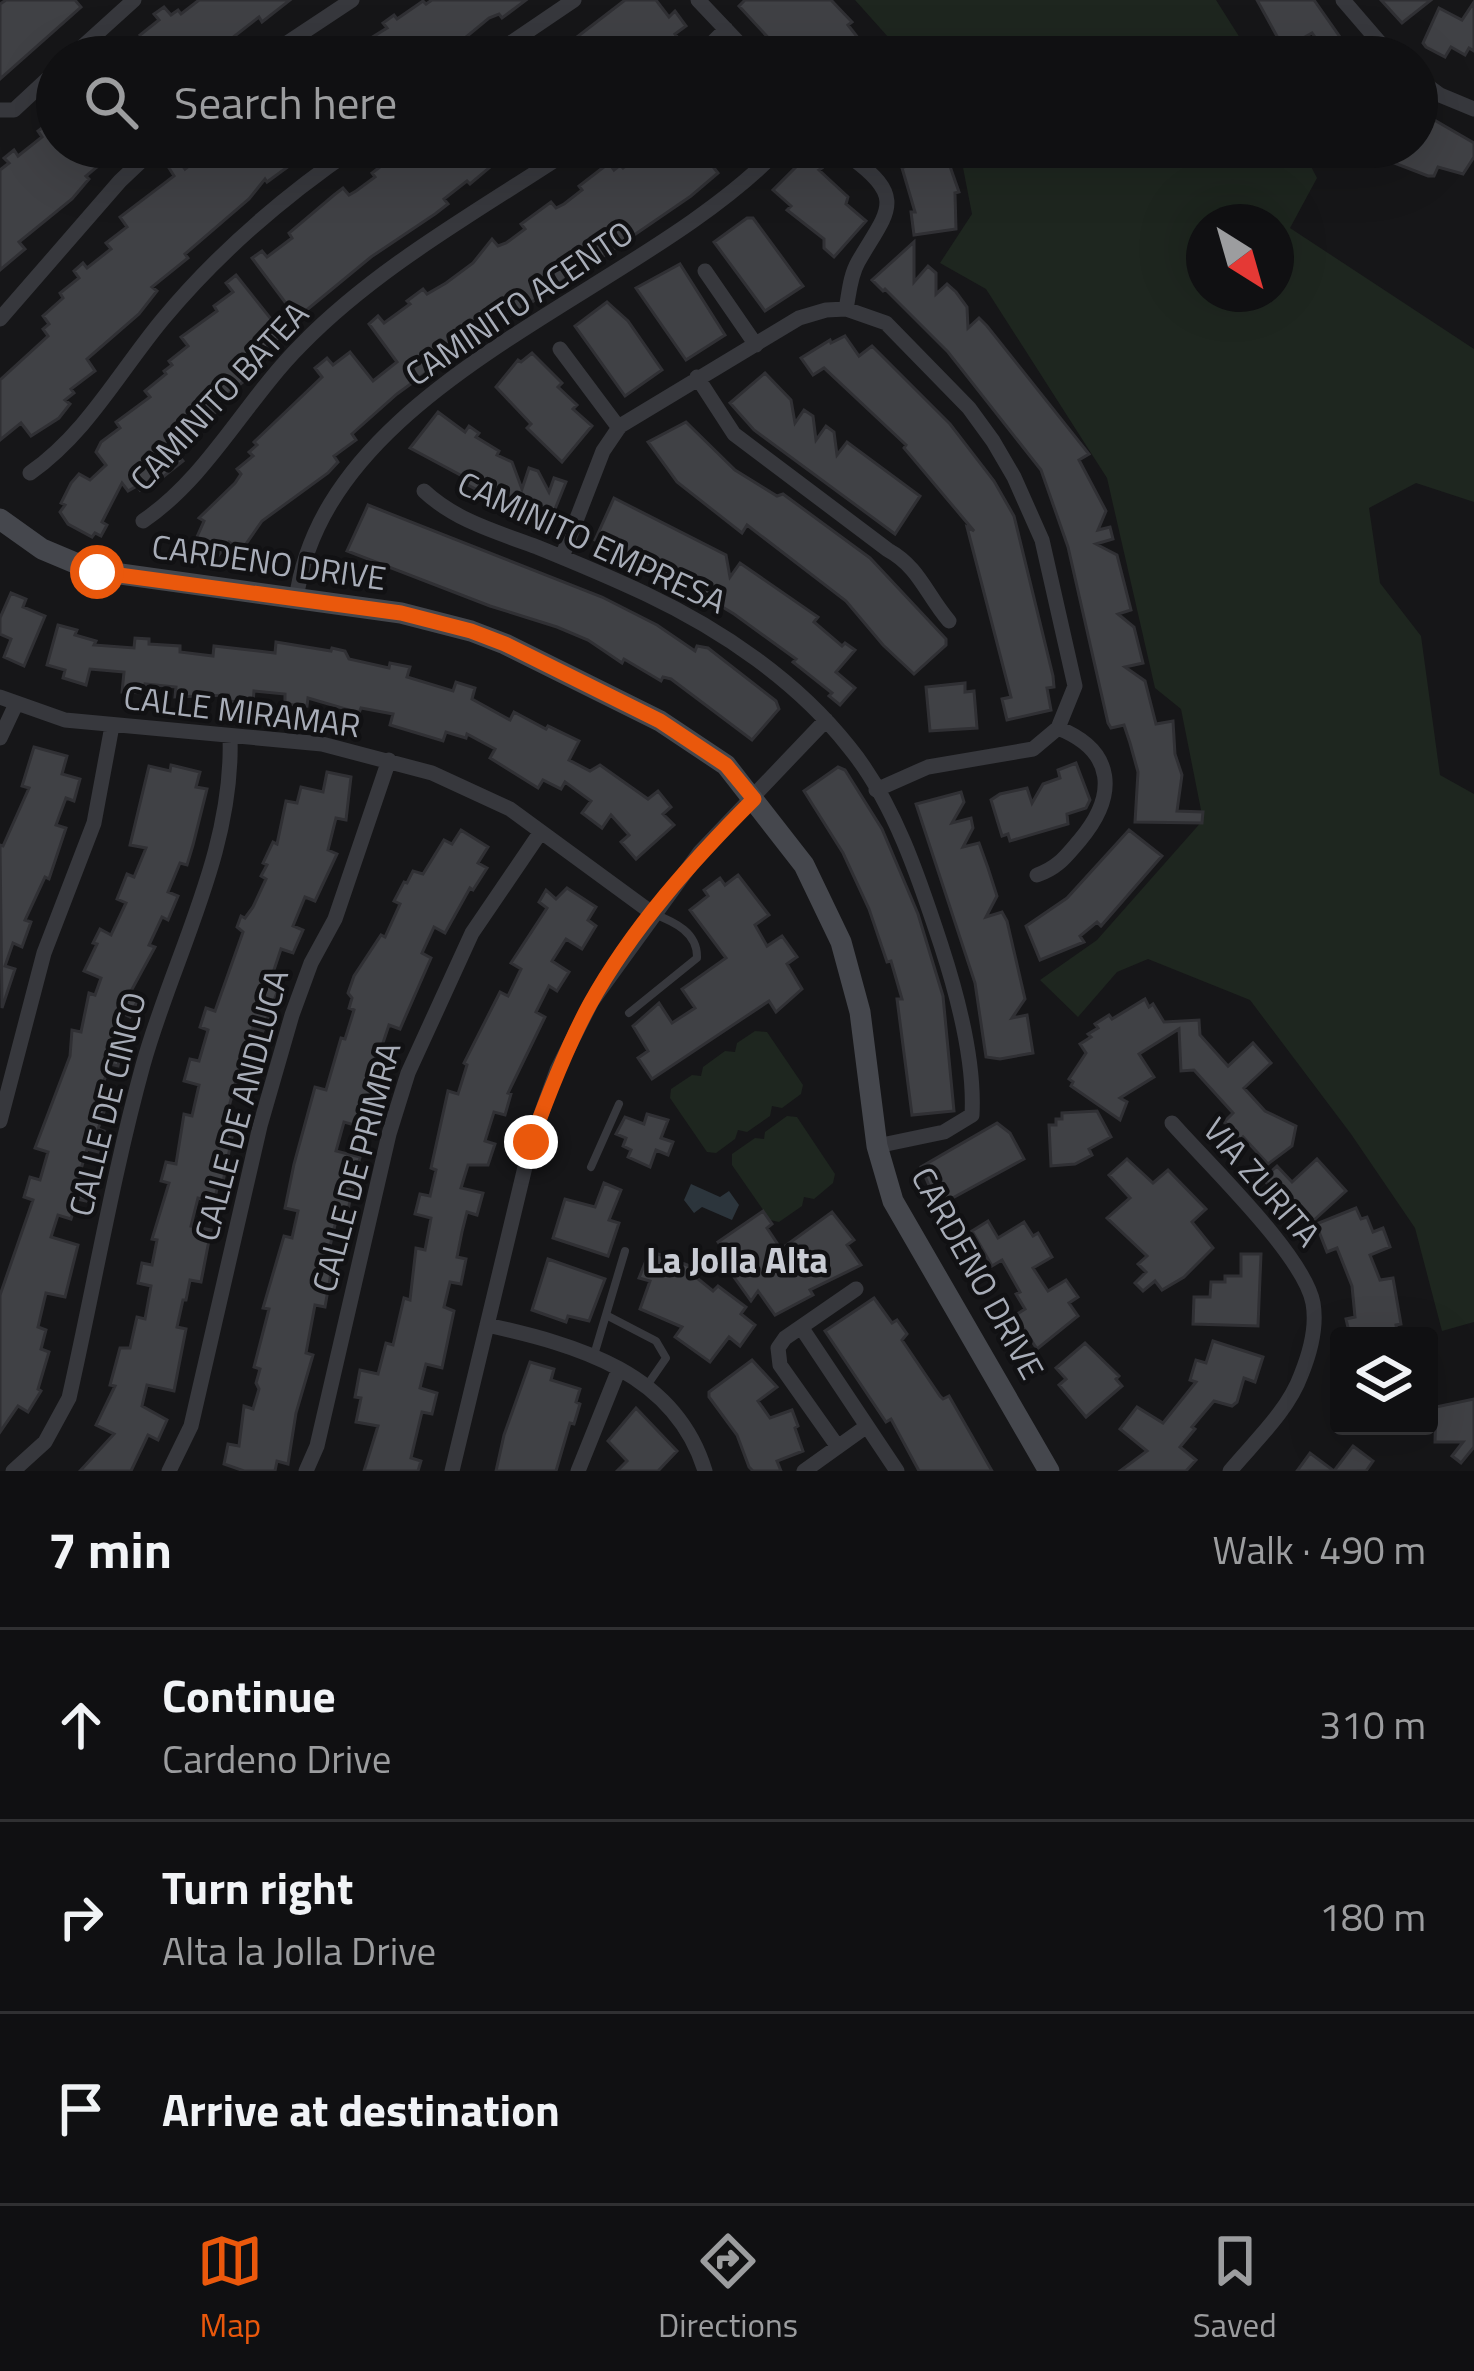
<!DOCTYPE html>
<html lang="en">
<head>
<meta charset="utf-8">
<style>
	:root { --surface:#101012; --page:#1e1e20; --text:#f1f3f6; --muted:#9c9d9f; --line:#303032; --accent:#ea580c }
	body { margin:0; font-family:"Titillium Web",sans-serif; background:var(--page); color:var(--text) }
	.controls { position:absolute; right:36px; bottom:36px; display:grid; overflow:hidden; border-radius:12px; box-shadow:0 12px 48px #0002 }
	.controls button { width:108px; height:108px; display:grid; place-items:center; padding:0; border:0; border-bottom:3px solid var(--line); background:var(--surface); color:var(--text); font:60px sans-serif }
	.compass { position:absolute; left:1186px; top:204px; width:108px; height:108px; border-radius:50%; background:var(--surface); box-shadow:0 12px 48px #0002; rotate:143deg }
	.stop { position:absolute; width:36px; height:36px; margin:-27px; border:9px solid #ea580c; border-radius:50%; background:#fff }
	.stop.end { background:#ea580c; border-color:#fff; box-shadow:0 3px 12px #0008 }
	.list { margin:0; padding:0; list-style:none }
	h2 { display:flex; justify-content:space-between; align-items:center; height:156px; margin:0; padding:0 48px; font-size:51px }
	h2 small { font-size:39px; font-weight:400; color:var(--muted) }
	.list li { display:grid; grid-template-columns:78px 1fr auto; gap:36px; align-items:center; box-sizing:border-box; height:192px; padding:0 48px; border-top:3px solid var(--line) }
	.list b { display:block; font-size:45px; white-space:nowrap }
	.list p { margin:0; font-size:39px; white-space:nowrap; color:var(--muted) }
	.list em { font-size:39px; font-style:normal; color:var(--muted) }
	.icon { flex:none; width:66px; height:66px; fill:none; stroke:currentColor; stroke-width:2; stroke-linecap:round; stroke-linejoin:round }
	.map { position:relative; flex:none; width:1474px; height:1471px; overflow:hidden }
	.search { position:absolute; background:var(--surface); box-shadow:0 12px 48px #0002; left:36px; right:36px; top:36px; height:132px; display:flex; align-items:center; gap:30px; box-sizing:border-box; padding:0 42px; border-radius:66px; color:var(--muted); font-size:45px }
	.sheet { height:732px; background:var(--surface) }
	nav { display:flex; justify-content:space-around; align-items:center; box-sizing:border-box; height:168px; border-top:3px solid var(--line); background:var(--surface); font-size:33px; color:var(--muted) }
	nav a { display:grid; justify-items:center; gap:6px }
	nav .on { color:var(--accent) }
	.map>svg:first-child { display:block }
	.green { fill:#1e261f; fill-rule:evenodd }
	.water { fill:#2c353c }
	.building { fill:#404145; stroke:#303034; stroke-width:3 }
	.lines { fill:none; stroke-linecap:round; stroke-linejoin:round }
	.lane { stroke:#37383d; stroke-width:8 }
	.street { stroke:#37383d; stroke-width:15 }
	.secondary { stroke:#45474d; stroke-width:21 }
	.route { stroke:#ea580c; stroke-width:15 }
	.labels { text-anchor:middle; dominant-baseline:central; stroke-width:9; stroke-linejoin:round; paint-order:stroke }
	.street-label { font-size:33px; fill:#a8adb8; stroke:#111113 }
	.neighbourhood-label { font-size:36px; font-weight:bold; fill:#c9ccd4; stroke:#111113 }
</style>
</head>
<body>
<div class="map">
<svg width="1474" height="1471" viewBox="0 0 1474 1471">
	<rect width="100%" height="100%" fill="#161618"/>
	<path class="green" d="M855 0H1216L1252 57H906Z
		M959 147H1301L1317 178 1290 228 1474 349V502L1416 483 1369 508 1380 583 1421 636 1440 775 1474 794V1322L1442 1331 1415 1228 1351 1134 1250 1000 1148 959 1117 972 1078 1017 1040 980 1097 940 1203 820 1181 709 1155 688 1107 478 986 289 940 263 972 214ZM1204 222H1276V294H1204Z
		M755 1031 767 1032 803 1085 801 1094 782 1108 772 1106 770 1116 747 1132 738 1130 735 1139 716 1153 707 1152 670 1098 671 1089 692 1075 701 1076 703 1067 725 1051 735 1052 737 1043Z
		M787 1116 797 1117 835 1174 833 1183 814 1199 804 1197 802 1206 779 1222 770 1220 732 1165V1154L755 1138 764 1139 765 1132Z"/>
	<path class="water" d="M691 1184 720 1197 729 1191 739 1205 732 1220 702 1207 694 1213 684 1200Z"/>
	<path class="building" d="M6 0H75L81 7 0 79V4Z
		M199 0H290L262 22 259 17 218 49 225 57H119L143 39 140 35 159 20 154 14 164 7 171 15 178 10 181 14Z
		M432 0H526L502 18 499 14 489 18 442 57H340L387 28 383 23 394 15 397 19 423 1 426 4Z
		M625 0H656L669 17 675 11 686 26 675 34 682 43 666 57 657 50 647 57H559L576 44 573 40Z
		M745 0H831L852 22 848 25 873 57H786L739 6Z
		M1257 0H1314L1347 47 1342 51 1347 57H1329L1312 33 1284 49Z
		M1381 0H1431L1402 23Z
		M1474 2V51L1469 48 1465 55 1451 47 1445 57 1426 47 1423 43 1439 8 1462 20Z
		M1417 110 1474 143V157L1463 174 1438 167 1434 176H1428L1376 156 1381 147H1417Z
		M57 116V147H121L86 176 89 179 72 199 19 242 25 249 0 270V170L9 163 4 158 14 150 18 156 42 137 38 131Z
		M212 147H315L267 182 265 179 249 199 185 254 188 258 152 287 157 291 139 314 87 359 95 371 71 389 74 393 65 400 70 404 59 418 31 436 21 423 0 440V380L48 336 43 329 49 324 43 316 63 298 60 293 79 278 74 271 83 263 87 268 111 249 106 243 127 227 120 217 174 176 169 168 179 161 185 169Z
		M406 147H514L470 184 467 181 444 199 448 204 435 214 371 257 297 318 252 258 262 251 267 257 292 238 289 233 334 195 343 188 349 195 356 191 375 177 372 173Z
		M637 147H734L711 164 718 173 691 196 589 266 587 264 513 315 509 316 500 304 482 319 489 327 397 394 352 434 356 440 334 456 338 462 328 473 262 521 241 551 229 542 218 556 196 539 204 521 199 518 235 483 241 474 237 469 253 456 249 452 257 445 254 442 322 377 315 368 327 358 333 365 350 352 373 381 397 362 369 324 378 316 384 323 410 304 407 301 423 289 427 294 446 283 473 263 492 239 498 246 506 243 525 229 521 224 551 202 556 208 564 204 582 190 579 186 609 163 614 170 620 165 623 168 641 153Z
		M899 147H931L940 157 946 155 959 192 955 193 956 229 914 235 911 212H915L902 168 911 164Z
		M809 154 822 168 819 170 848 197 846 204 866 221 834 257 824 248V239L787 210 791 206 773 190Z
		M747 218H753L803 286 765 311 714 242Z
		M914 242V282L928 266 936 273V294L947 284 956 292 967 307 968 328 979 318 987 326 1089 454 1079 460 1106 511 1098 530 1110 527 1113 539 1096 544 1117 555 1131 610 1118 614 1134 627 1143 663 1125 667 1145 681 1156 724 1173 721 1175 754 1182 775 1177 811 1203 812 1202 823 1135 822 1138 772 1130 743 1124 725 1111 728 1108 723 1068 547 1041 470 948 352 885 289 883 291 872 280Z
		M680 264 725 335 686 360 636 288Z
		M236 275 283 334 263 350 266 354 244 371 249 377 217 403 221 408 199 425 202 428 191 436 195 440 178 455 183 461 149 488 146 485 140 490 137 486 128 491 122 483 102 522 107 525 101 536 95 533 92 537 68 524 60 512 65 505 61 503 71 483 79 474 90 480 106 465 96 452 101 442 120 428 116 422 150 397 145 391 166 374 164 371 172 365 169 361 188 346 181 337 217 311 214 306 233 292 226 283Z
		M607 302 628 321 662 370 625 396 575 326Z
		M845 336 859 356 872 346 950 424 994 481 1014 516 1053 676 1054 687 1047 688 1051 710 1007 720 1002 699 1011 697 967 527 974 531 904 448 906 445 824 368 813 375 801 358 830 340 831 343Z
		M532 353 562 383 558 387 577 405 573 409 592 426 562 462 527 428 531 424 496 387 518 360 521 362Z
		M765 373 791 400 795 423 804 410 813 416 816 440 826 426 834 432 837 455 847 442 920 496 895 534 754 430 730 403Z
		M438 412 465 432 469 426 479 433 476 437 499 451 497 455 512 462 522 489 529 468 538 471 549 492 554 478 566 482 549 524 487 502V495L460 481 462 476 410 448Z
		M686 422 735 470 777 496 783 494 870 558 946 639V645L914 674 883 645 846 601 747 525 742 533 677 482 648 442Z
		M614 498 726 555 730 577 740 563 818 617 814 622 842 646 845 643 855 650 836 672 855 688 840 705 829 696 832 693 793 662 796 659 734 614 676 579 595 540Z
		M368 505 602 597 657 625 695 651 697 646 708 648 776 701 779 709 752 740 671 679 663 677 661 681 624 659 622 663 588 640 557 627 490 606 347 551Z
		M11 593 26 599 23 607 45 616 24 666 4 657 11 639 0 634V618Z
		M58 625 77 630 75 635 96 641 94 645 134 648 135 638 149 639V644L180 646V652L213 656 214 646 275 653 276 642 331 651 332 648 345 651 349 659 389 668 390 663 410 667 407 677 453 691 456 682 475 688 472 699 510 720 514 712 546 729 548 726 579 741 569 760 590 771 600 765 648 799 658 791 671 807 663 814 674 825 636 859 621 842 629 835 611 815 602 828 582 813 591 801 565 782 561 789 543 780 538 788 490 758 495 749 467 734 466 738 446 732 443 741 390 725 393 714 361 708 359 713 308 698 307 706 285 704V694L254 691 253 703 227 701 228 695 175 697 176 687 145 684 144 693 122 692 124 672 90 669 86 685 63 678 65 670 47 665Z
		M965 683V692L974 691 977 728 930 731 926 687Z
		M34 747 67 756 62 774 80 779 74 801 66 798 56 825 66 828 49 879 45 877 25 920 31 922 22 947 13 943 5 966 15 969 2 1008 0 845 3 846 29 788 22 786Z
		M1076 763 1090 800 1086 808 1067 814 1068 824 1010 841 1008 834 1002 836 991 800 1000 794 1027 788 1032 803 1043 784 1060 778 1058 770Z
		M171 765 200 772 196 787 207 789 193 845 187 865 180 863 168 892 178 896 168 920 162 917 149 945 155 947 130 993 139 997 130 1017 118 1011 112 1039 123 1041 118 1066 110 1064 99 1095 109 1098 98 1129 104 1131 98 1152 87 1149 79 1176 93 1180 86 1201 77 1199 71 1219 58 1215 51 1237 78 1245 65 1297 46 1293 38 1327 46 1330 41 1349 49 1352 38 1389 41 1391 28 1412 18 1406 0 1432V1295L33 1200 24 1197 30 1177 40 1180 48 1152 35 1148 70 1056 72 1030 81 1032 89 993 95 995 101 978 84 971 97 944 93 943 100 929 111 935 126 903 117 899 127 874 134 877 146 848 130 845 149 766 170 771Z
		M838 767 845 770 882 829 918 914 943 996 954 1111 912 1115 897 999H902L891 961 887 962 869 909 843 853 804 791Z
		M327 772 351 777 346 820 336 818 328 850 337 854 315 901 305 897 293 926 303 930 293 953 281 949 273 973 283 976 263 1031 253 1028 246 1057 252 1059 245 1084 236 1081 224 1125 234 1127 222 1187 218 1185 214 1202 198 1198 191 1226 211 1230 201 1282 190 1280 186 1300H183L177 1327 186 1329 174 1391 147 1385 142 1406 167 1420 158 1440 148 1435 131 1471H80L114 1434 96 1425 115 1386 110 1385 120 1348H130L137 1317 145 1319 151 1286 138 1283 142 1263 152 1265 157 1240 152 1239 169 1183 161 1181 166 1162 176 1164 184 1114 192 1116 199 1085 184 1081 190 1059 199 1061 208 1030 200 1027 206 1008 215 1011 243 932 237 927 241 916 245 918 253 907 266 879 261 876 267 865 263 863 273 842 277 844 286 801 297 803 301 787 323 792Z
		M961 792 964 802 952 823 971 818 973 828 963 847 979 843 988 868 997 896 986 917 1002 912 1007 921 1025 999 1012 1018 1027 1015 1033 1053 1000 1059 986 1057 975 983 916 804Z
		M461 830 488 847 478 863 487 868 473 890 470 888 445 933 434 927 422 953 431 958 400 1029 389 1025 380 1052 390 1055 373 1109 363 1106 358 1126 344 1122 336 1151 360 1157 347 1214 338 1212 328 1255 334 1256 325 1307 315 1305 306 1353 313 1355 296 1413 288 1464 277 1461 275 1471H244L224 1464 228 1444 239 1446 244 1406 253 1409 259 1389 256 1383 260 1369 254 1367 269 1309 263 1308 284 1236 292 1238 298 1211 285 1208 294 1164 315 1087 326 1090 341 1038 345 1039 354 1010 349 1008 352 998 348 993 354 976 381 935 385 937 400 904 394 901 404 882 407 883 413 871 423 874 444 840 452 844Z
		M1129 830 1162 856 1101 926 1097 922 1080 936 1084 942 1040 960 1026 926 1067 898Z
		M738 875 769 915 755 925 767 946 782 936 797 957 787 964 802 989 776 1012 769 1001 652 1079 638 1058 648 1051 633 1026 659 1003 672 1023 695 1008 682 989 726 958 690 910 708 896 704 890 720 878 725 885Z
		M567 888 596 907 588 920 596 926 582 949 566 939 552 961 569 972 557 991 549 986 536 1012 545 1017 508 1093 511 1094 505 1115 494 1112 485 1141 495 1144 488 1165H468L461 1188 483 1193 477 1215 467 1212 462 1232 457 1257 466 1259 461 1284 450 1282 444 1307 454 1311 442 1368 426 1364 420 1388 437 1393 432 1414 422 1412 415 1441 411 1458 421 1461 418 1471H364L378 1426 356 1422 361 1398 355 1397 360 1370 378 1374 386 1343 393 1345 404 1298 410 1300 416 1248 425 1250 431 1218 415 1214 420 1194 430 1196 436 1170 431 1168 448 1091 458 1094 467 1065 464 1063 500 992 508 996 521 969 511 963 547 908 539 902 546 890 556 899Z
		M1145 999 1149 1007 1153 1004 1164 1022 1199 1020 1200 1035 1228 1066 1253 1043 1271 1063 1244 1088 1265 1111 1296 1126 1292 1146 1268 1164 1243 1137 1240 1140 1237 1136 1231 1140 1222 1130 1228 1125 1224 1122 1233 1113 1194 1070 1181 1071 1179 1029 1139 1054 1154 1077 1120 1098 1127 1102 1120 1120 1071 1086 1073 1082 1069 1079 1086 1053 1080 1044 1091 1037 1088 1034 1098 1028 1095 1024 1109 1015 1112 1019Z
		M1097 1111 1111 1137 1089 1149 1092 1155 1075 1164 1051 1166 1049 1125H1056V1119H1062V1113Z
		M647 1114 668 1120 661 1138 673 1142 668 1155 656 1150 650 1167 628 1157 631 1150 623 1146 626 1138 616 1134 625 1117 644 1124Z
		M997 1123 1010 1133 1024 1159 938 1206 921 1167Z
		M1127 1159 1153 1183 1168 1170 1206 1209 1192 1222 1213 1248 1184 1277 1162 1290 1155 1281 1143 1291 1135 1283 1146 1272 1138 1264 1147 1256 1107 1218 1130 1198 1109 1175Z
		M1317 1159 1346 1191 1313 1221 1285 1191 1279 1196 1263 1179 1277 1166 1292 1182Z
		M604 1183 621 1190 609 1220 619 1223 608 1256 553 1238 565 1199 595 1207Z
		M1356 1208 1361 1219 1367 1217 1373 1232 1383 1228 1390 1247 1370 1255 1380 1280 1393 1278 1401 1324 1396 1325 1398 1336H1350L1346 1319 1355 1317 1352 1286 1337 1248 1327 1252 1316 1224Z
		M763 1211 772 1224 767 1228 781 1249 832 1212 854 1240 847 1245 861 1265 810 1290 813 1295 775 1315 758 1291 751 1301 731 1273 737 1269 718 1242Z
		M988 1221 998 1238 1024 1222 1033 1236 1038 1233 1052 1257 1033 1268 1048 1291 1066 1280 1078 1297 1069 1303 1078 1316 1037 1349 1024 1329 1017 1333 1008 1320 1025 1309 1016 1294 1020 1292 1002 1260 992 1266 972 1231Z
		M650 1251 698 1269 697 1278 713 1291 718 1286 746 1307 741 1314 755 1325 740 1346 729 1337 710 1362 675 1337 682 1327 640 1309 650 1281 639 1278Z
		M1241 1254H1261L1258 1326 1193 1324 1194 1297H1210L1211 1282H1225V1276H1241Z
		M548 1259 605 1279 589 1321 568 1316 566 1322 532 1310Z
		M874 1298 892 1323 897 1320 907 1334 902 1340 940 1396 943 1399 949 1396 992 1471H919L891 1419 886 1422 825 1331Z
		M1213 1341 1263 1357 1255 1382 1244 1378 1237 1402 1232 1406 1214 1401 1192 1427 1195 1429 1180 1447 1196 1460 1186 1471H1120L1147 1451 1120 1429 1137 1407 1163 1423 1196 1382 1190 1380 1196 1360 1206 1363Z
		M1085 1343 1119 1376 1116 1379 1122 1386 1086 1417 1059 1385 1066 1379 1056 1368Z
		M752 1360 777 1387 758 1401 770 1418 792 1410 798 1426 795 1428 803 1451 777 1461 781 1471H753L749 1467 737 1435 709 1397V1392Z
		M530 1362 554 1369 551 1380 580 1389 576 1402 580 1404 574 1424 570 1423 556 1471H496L504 1435Z
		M1474 1399V1447L1461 1463 1452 1456 1463 1442H1435L1436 1407Z
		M636 1408 677 1451 658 1471H617L627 1461 608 1441Z
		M1353 1446 1373 1461 1366 1471H1297L1310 1453 1334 1471Z"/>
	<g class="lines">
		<path class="lane" d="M629 1013 697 958C698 933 675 922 654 914
			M591 1167 619 1104
			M606 1315 656 1341 666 1358 648 1384
			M594 1355 625 1251"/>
		<path class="street" d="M698 0 752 57
			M1343 0 1392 57
			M71 57 134 0
			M266 57 352 0
			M490 57 574 0
			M698 57 726 29
			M1417 78 1440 95 1474 109
			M0 110H14L57 70
			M705 271 756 345
			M846 309C849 294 850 276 858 262 886 213 908 199 853 159L850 147
			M0 319 120 181 156 147
			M560 349 619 428
			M697 377 734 434 888 550C919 567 926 594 949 621
			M30 473C87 433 119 372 163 319 218 253 284 196 356 147
			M424 491C456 521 497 532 537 547 574 562 610 577 646 594 722 630 797 681 849 747 894 802 919 878 941 945 958 997 975 1060 972 1115L944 1132 877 1146
			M143 521C208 477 245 401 301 345 379 265 482 209 575 147
			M562 557 603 451 620 426 799 318 826 310 846 309 886 323 969 408 993 441 1014 477 1042 540 1075 686 1058 728 1033 749 928 767 876 790
			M296 600C326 379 642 295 781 147
			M0 697 65 720 322 744 432 773 510 809 652 913
			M0 738 16 704
			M1037 875C1058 868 1066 856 1080 840 1117 796 1116 751 1058 728
			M0 1121 44 953 94 823 112 726
			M1172 1123C1206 1162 1304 1255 1313 1303 1317 1326 1310 1353 1301 1375 1288 1411 1254 1442 1230 1471
			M487 1325C577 1345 675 1372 705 1471
			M801 1327 867 1426 804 1471
			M867 1426 897 1471
			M838 1447 780 1365 778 1348 785 1338 856 1289
			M13 1471 45 1442 69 1398C94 1287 113 1174 143 1065 173 957 234 852 230 737
			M169 1471 191 1426 260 1126 292 1015 311 963 335 919 389 760
			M306 1471 317 1446 389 1134 408 1073 472 933 540 833
			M452 1471 531 1142 557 1070 592 1001 700 852 826 720
			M578 1471 619 1369"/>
		<path class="secondary" d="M0 519 42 549 92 570 401 613 471 631 505 644 660 721 726 765 804 865 841 942 860 1012 877 1146 893 1201 1049 1471"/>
	</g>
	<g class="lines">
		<path class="route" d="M97 572 401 613 471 631 505 644 660 721 726 765 754 799C693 860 632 928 590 1004 566 1048 548 1095 531 1142"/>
	</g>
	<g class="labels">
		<g class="street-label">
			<text transform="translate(519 303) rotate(-34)">CAMINITO ACENTO</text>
			<text transform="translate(219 396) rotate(-47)">CAMINITO BATEA</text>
			<text transform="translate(592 542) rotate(25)">CAMINITO EMPRESA</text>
			<text transform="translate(269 562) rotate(8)">CARDENO DRIVE</text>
			<text transform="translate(242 711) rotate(7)">CALLE MIRAMAR</text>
			<text transform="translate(107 1104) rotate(-76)">CALLE DE CINCO</text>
			<text transform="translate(241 1105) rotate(-75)">CALLE DE ANDLUCA</text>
			<text transform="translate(356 1167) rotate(-75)">CALLE DE PRIMRA</text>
			<text transform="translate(1262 1182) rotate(49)">VIA ZURITA</text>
			<text transform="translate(978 1273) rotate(61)">CARDENO DRIVE</text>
		</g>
		<g class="neighbourhood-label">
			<text x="737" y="1259">La Jolla Alta</text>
		</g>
	</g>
</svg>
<div class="controls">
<button><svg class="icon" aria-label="layers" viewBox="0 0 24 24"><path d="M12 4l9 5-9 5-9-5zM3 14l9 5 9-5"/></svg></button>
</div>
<svg class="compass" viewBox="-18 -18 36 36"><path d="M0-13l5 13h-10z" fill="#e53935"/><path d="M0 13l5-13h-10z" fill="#9c9d9f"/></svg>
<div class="stop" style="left:97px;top:572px"></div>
<div class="stop end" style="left:531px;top:1142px"></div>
<div class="search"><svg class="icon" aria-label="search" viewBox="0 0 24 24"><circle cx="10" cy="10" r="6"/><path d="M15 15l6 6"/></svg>Search here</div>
</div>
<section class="sheet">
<h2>7 min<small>Walk · 490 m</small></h2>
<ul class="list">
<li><svg class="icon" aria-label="ahead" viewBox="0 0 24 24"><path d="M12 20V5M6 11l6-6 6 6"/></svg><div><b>Continue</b><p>Cardeno Drive</p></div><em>310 m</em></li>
<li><svg class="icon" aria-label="right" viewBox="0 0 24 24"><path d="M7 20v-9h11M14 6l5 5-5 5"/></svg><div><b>Turn right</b><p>Alta la Jolla Drive</p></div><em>180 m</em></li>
<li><svg class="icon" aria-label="arrive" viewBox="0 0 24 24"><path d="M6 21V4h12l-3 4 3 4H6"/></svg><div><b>Arrive at destination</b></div></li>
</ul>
</section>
<nav>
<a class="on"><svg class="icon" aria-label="map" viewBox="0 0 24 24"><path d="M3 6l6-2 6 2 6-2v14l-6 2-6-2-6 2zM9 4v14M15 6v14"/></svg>Map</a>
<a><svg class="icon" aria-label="directions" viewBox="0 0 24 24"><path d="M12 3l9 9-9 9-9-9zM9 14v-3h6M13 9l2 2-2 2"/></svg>Directions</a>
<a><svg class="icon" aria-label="saved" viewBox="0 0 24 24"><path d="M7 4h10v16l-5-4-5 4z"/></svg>Saved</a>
</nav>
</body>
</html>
